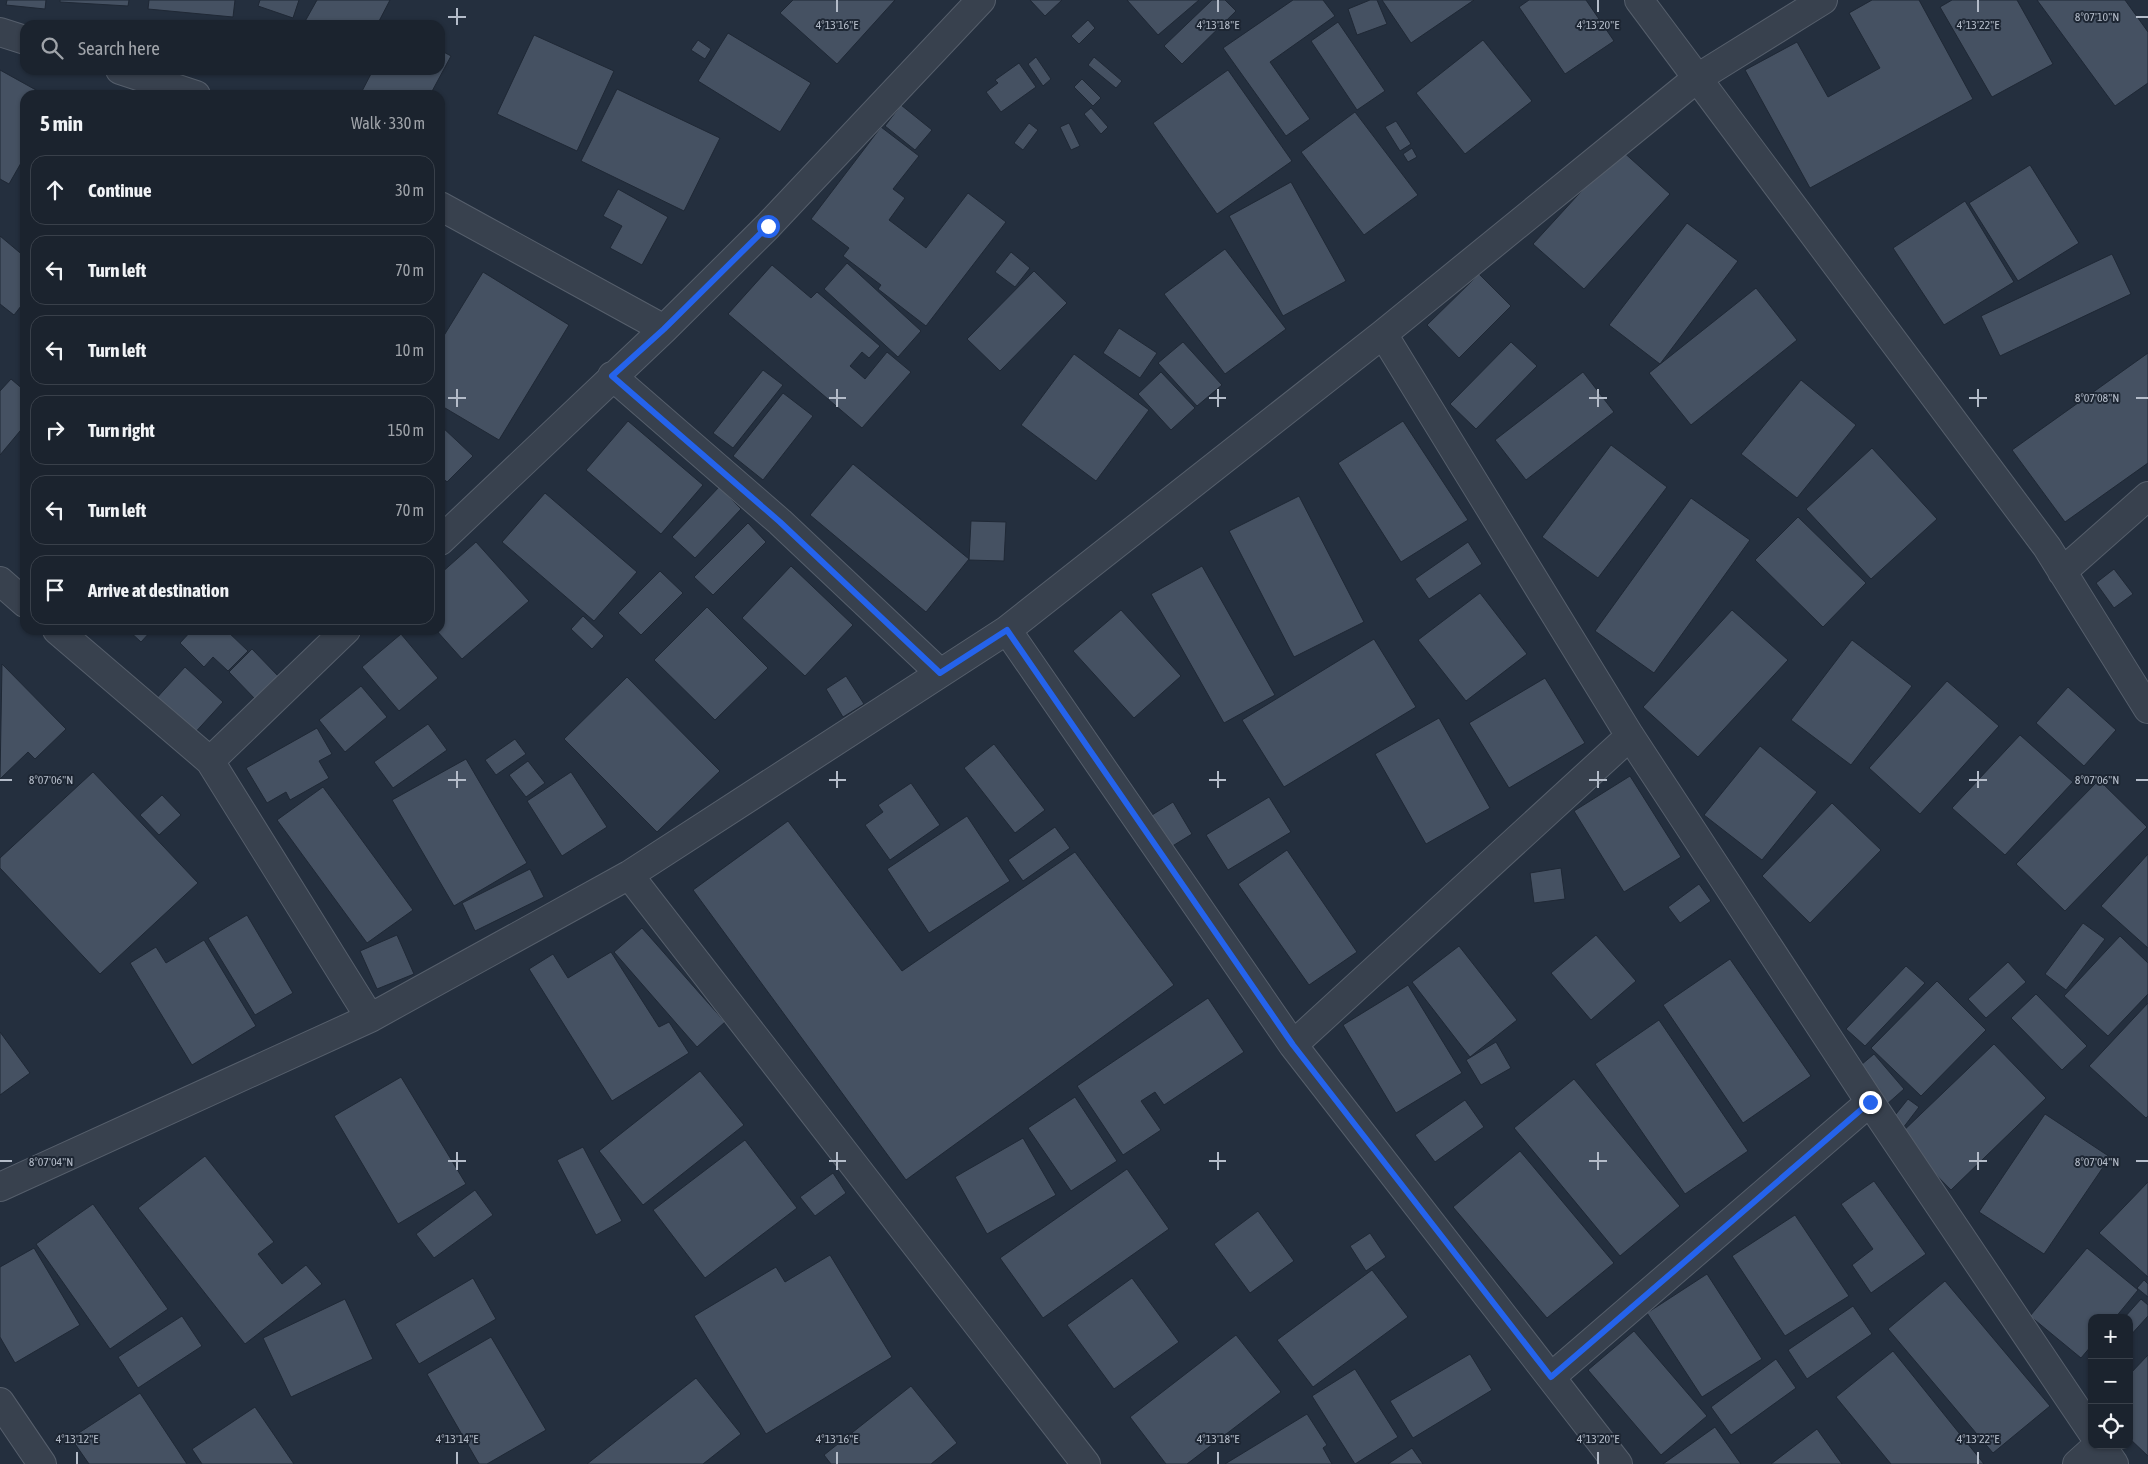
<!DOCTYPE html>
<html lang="en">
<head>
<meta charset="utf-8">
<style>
	:root { --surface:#1b232e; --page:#242b36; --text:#f1f3f6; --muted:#a0a4aa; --line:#39404a }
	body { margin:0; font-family:"Asap Condensed",sans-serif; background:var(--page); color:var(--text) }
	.controls { position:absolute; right:15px; bottom:15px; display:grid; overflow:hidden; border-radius:10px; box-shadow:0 1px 4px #0004 }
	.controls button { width:45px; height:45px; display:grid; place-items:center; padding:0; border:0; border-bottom:1px solid var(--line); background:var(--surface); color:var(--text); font:25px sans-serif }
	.stop { position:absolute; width:15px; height:15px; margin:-11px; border:4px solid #2563eb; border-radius:50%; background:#fff }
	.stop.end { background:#2563eb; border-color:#fff; box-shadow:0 1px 5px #0008 }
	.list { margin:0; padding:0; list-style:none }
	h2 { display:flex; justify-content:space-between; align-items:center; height:65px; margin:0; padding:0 20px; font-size:21px }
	h2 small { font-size:16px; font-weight:400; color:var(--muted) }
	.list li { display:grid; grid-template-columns:32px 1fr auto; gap:15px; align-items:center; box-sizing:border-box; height:70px; margin:0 10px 10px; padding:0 10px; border:1px solid var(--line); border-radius:15px }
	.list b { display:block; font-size:19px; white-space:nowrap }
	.list em { font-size:16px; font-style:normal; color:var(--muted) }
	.icon { flex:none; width:28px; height:28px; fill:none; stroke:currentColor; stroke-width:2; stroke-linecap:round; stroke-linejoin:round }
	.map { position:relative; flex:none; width:2148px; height:1464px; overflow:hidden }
	.search { position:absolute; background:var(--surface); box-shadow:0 1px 4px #0004; left:20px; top:20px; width:425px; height:55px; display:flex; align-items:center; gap:12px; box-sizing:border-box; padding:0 18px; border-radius:15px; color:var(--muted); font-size:19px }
	.panel { position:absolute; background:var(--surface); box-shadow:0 1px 4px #0004; left:20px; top:90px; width:425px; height:545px; border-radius:15px }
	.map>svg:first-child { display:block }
	.building { fill:#455162; stroke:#1f2835 }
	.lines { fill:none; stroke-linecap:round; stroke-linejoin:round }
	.minor-casing { stroke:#565f6c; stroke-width:30 }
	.minor { stroke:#38414e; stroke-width:28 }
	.route { stroke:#2563eb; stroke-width:6 }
	.ticks { fill:none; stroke:#b4bcc9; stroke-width:2 }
	.ticks-label { font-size:12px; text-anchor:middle; fill:#b4bcc9; stroke:#1d2633; stroke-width:4; stroke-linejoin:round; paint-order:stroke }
</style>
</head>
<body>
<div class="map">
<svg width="2148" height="1464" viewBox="0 0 2148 1464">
	<rect width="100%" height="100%" fill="#242f3e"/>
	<path class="building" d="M7 0H46L45 9 6 5Z
		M60 0H129L128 6 60 2Z
		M149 0H235L233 17 148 9Z
		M260 0H299L293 18 258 6Z
		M317 0H390L377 25H303Z
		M793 0H895L837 64 780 13Z
		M1030 0H1062L1045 16Z
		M1127 0H1199L1158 35Z
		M1212 0H1225L1236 11 1182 64 1164 46Z
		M1293 0H1323L1335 16 1270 62 1310 119 1286 136 1223 48Z
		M1370 0H1377L1387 24 1357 35 1348 9Z
		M1382 0H1474L1411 43Z
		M1529 0H1586L1614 41 1565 74 1519 7Z
		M1872 0H1919L1973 99 1810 188 1745 70 1797 42 1828 97 1880 68 1849 13Z
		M1952 0H2017L2053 64 1992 97 1940 7Z
		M2037 0H2125L2148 32V83L2115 106Z
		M1088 20 1095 28 1079 44 1071 36Z
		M1338 22 1385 91 1357 110 1311 41Z
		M728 33 811 83 780 132 698 81Z
		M534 35 614 71 577 151 497 114Z
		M698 40 711 49 705 59 691 50Z
		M1483 40 1532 101 1465 154 1416 93Z
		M440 50 451 56 430 95H360L373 70H440Z
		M1036 57 1051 79 1043 86 1028 64Z
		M1094 57 1122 81 1116 88 1088 65Z
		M1019 63 1036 87 1001 112 986 92 998 83 995 80Z
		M0 70 45 95H25V156L9 184 0 179Z
		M1228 70 1292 161 1217 214 1153 123Z
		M1082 79 1101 98 1093 106 1074 87Z
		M617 89 720 138 684 211 581 161Z
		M901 105 932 130 915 150 885 126Z
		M1091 108 1108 127 1101 134 1084 114Z
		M1355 112 1418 195 1364 235 1301 152Z
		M1396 121 1411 144 1400 151 1385 127Z
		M1029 123 1038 130 1023 150 1014 143Z
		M1069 123 1080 146 1071 150 1060 127Z
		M881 127 919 156 893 189 905 198 889 220 926 248 968 193 1006 222 926 326 878 289 881 285 843 256 849 248 811 219Z
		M1412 148 1417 157 1408 162 1403 154Z
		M1620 149 1670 194 1584 289 1533 244Z
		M2030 165 2079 243 2018 281 1969 203Z
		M1291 182 1346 281 1283 316 1229 216Z
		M618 189 668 217 642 265 610 248 622 226 603 216Z
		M1965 201 2014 282 1944 325 1893 248Z
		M1687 223 1738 261 1660 364 1609 325Z
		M0 236 25 257V301L14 315 0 304Z
		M1225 249 1286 329 1225 374 1164 294Z
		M1011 252 1030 268 1015 287 995 272Z
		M2112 254 2131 294 2000 356 1981 316Z
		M847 263 921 331 898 357 824 289Z
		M772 265 811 298 817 292 880 346 869 358 862 352 850 366 865 379 887 352 911 372 862 428 728 314Z
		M1034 271 1067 303 1000 371 967 339Z
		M483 272 569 325 499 440 440 405V342Z
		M1479 274 1511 306 1459 358 1427 325Z
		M1756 288 1797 340 1691 425 1649 373Z
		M1119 328 1157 353 1140 378 1103 353Z
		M1183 342 1222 385 1197 406 1158 363Z
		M1511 342 1537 366 1476 429 1450 404Z
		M2148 353V463L2065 522 2012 450Z
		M1074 354 1149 410 1096 481 1021 425Z
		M763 370 783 385 733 448 713 433Z
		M1161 372 1195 408 1171 430 1138 394Z
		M1583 372 1614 412 1526 480 1495 440Z
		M11 379 25 391V425L0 455V391Z
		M1801 380 1856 425 1797 498 1741 454Z
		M783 393 813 416 763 480 733 456Z
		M628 421 703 485 661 534 586 470Z
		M1403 421 1468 520 1401 562 1338 463Z
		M440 425 473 456 447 482 440 476Z
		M1611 445 1667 487 1598 578 1542 537Z
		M1872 448 1937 519 1871 579 1806 509Z
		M853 464 969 559 926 612 810 515Z
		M719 487 741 509 695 558 672 537Z
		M545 493 637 572 594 621 502 542Z
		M1299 496 1364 622 1294 657 1229 531Z
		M1691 498 1750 540 1654 673 1595 631Z
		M1798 517 1866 583 1823 627 1755 560Z
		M971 521 1006 522 1004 561 969 560Z
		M748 523 766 542 713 595 694 577Z
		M476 542 529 601 462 659 436 630H440V574Z
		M1468 542 1482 564 1429 599 1415 579Z
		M791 566 853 625 805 676 742 618Z
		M1202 566 1275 695 1224 723 1151 594Z
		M2114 569 2133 594 2114 608 2096 583Z
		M660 571 683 593 641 635 618 613Z
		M1480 593 1527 654 1466 701 1418 640Z
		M707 607 768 668 715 720 654 660Z
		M1121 610 1181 676 1134 718 1073 651Z
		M1732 610 1788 660 1698 757 1643 707Z
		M583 616 604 636 592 649 571 629Z
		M128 630H152L141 642Z
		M192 630H226L248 651 228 671 213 657 204 667 180 643Z
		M401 634 438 678 399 711 362 667Z
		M1374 639 1416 707 1284 787 1242 720Z
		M1852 640 1912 686 1851 765 1791 720Z
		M252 649 279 677 256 700 229 672Z
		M2 664 66 729 35 759 28 752 0 779Z
		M185 667 223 702 191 737 153 702Z
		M846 676 864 704 843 717 826 689Z
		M627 677 720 771 657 832 564 739Z
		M1545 678 1585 743 1509 788 1469 723Z
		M1947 681 1999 726 1920 814 1869 768Z
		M361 686 387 717 345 752 319 720Z
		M2068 687 2116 730 2084 766 2036 723Z
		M1439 718 1490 808 1426 844 1375 754Z
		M428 724 447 750 393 788 374 762Z
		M317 728 332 754 319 761 329 778 290 800 286 792 267 803 246 768Z
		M2020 735 2073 782 2005 855 1952 808Z
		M515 739 526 754 496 775 485 760Z
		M994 744 1045 810 1015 833 964 768Z
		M1760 746 1817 792 1762 860 1704 815Z
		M466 759 527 863 454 906 392 800Z
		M528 761 545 783 526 797 509 775Z
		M93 772 198 883 100 974 0 868V858Z
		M571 772 607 827 562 856 527 801Z
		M1630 776 1681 857 1624 892 1574 811Z
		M2099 780 2147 827 2065 911 2016 864Z
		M911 783 940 825 890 860 865 825 883 812 878 805Z
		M323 787 413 910 367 943 277 820Z
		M162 795 181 815 159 835 140 815Z
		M1269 797 1291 832 1228 870 1206 835Z
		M1173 802 1192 834 1166 850 1147 818Z
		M1832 803 1881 850 1810 923 1762 876Z
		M967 816 1010 881 929 933 887 869Z
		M788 821 902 971 1075 852 1174 985 906 1180 693 890Z
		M1055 827 1070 848 1023 881 1008 860Z
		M1287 850 1357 952 1309 985 1238 884Z
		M2148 854V948L2101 906Z
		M1561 868 1565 899 1534 903 1530 873Z
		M530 869 544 897 475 931 462 903Z
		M1699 884 1711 901 1680 923 1668 907Z
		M247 915 293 993 255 1015 208 938Z
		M2083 923 2105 939 2066 990 2045 974Z
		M642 928 725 1022 697 1047 614 952Z
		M397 935 414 974 377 989 360 951Z
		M1596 935 1636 981 1591 1020 1551 973Z
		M2120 936 2148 963V994L2108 1036 2064 996Z
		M204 940 256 1026 192 1065 130 963 156 947 166 963Z
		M1459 946 1517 1020 1470 1057 1412 982Z
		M611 952 659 1027 669 1022 689 1053 612 1101 529 969 553 954 568 978Z
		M1730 959 1811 1076 1743 1123 1663 1005Z
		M2008 962 2026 982 1986 1018 1968 999Z
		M1906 966 1925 983 1865 1046 1846 1029Z
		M1937 981 1986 1030 1921 1096 1871 1048Z
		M1408 985 1462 1073 1396 1113 1343 1025Z
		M2036 994 2087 1046 2062 1070 2011 1018Z
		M1208 998 1244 1052 1164 1105 1155 1092 1141 1101 1161 1130 1123 1155 1077 1086Z
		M2148 1003V1116L2146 1118 2089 1066Z
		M1659 1020 1748 1151 1685 1194 1595 1064Z
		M0 1032 30 1073 0 1095Z
		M1496 1042 1511 1068 1481 1085 1466 1060Z
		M1994 1044 2046 1098 1951 1190 1898 1136Z
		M1874 1054 1904 1089 1886 1105 1855 1070Z
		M700 1071 744 1125 643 1205 599 1151Z
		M401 1077 466 1184 398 1224 334 1116Z
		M1574 1079 1680 1206 1620 1256 1514 1128Z
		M1075 1097 1117 1161 1071 1191 1028 1128Z
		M1908 1099 1919 1107 1903 1128 1892 1119Z
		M1465 1100 1484 1127 1435 1162 1415 1135Z
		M2045 1114 2110 1157 2044 1254 1979 1212Z
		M1023 1138 1056 1195 987 1234 955 1177Z
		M745 1140 797 1208 705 1278 653 1210Z
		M583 1147 622 1221 596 1235 557 1160Z
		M1520 1151 1614 1263 1547 1318 1453 1207Z
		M205 1156 274 1242 258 1254 282 1284 306 1265 322 1284 245 1344 138 1208Z
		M1127 1169 1169 1229 1043 1318 1000 1258Z
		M833 1173 846 1193 815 1216 800 1197Z
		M1874 1181 1926 1254 1871 1293 1852 1265 1873 1249 1841 1204Z
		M2148 1182V1277L2099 1233Z
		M475 1190 493 1215 434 1258 416 1234Z
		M93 1204 168 1309 110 1349 36 1244Z
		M1258 1211 1294 1261 1250 1293 1214 1244Z
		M1795 1215 1849 1296 1785 1336 1732 1256Z
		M1370 1233 1386 1257 1366 1271 1350 1246Z
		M34 1248 80 1325 15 1363 0 1337V1267Z
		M2087 1248 2138 1290 2115 1318H2092V1345L2081 1358 2030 1316Z
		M830 1255 892 1357 766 1434 694 1316 776 1267 785 1282Z
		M1372 1270 1408 1317 1313 1387 1277 1340Z
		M1707 1274 1762 1359 1702 1397 1647 1313Z
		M473 1278 496 1319 419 1364 395 1324Z
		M1132 1278 1179 1342 1114 1389 1067 1325Z
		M2144 1280 2148 1284V1297L2137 1288Z
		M1945 1281 2050 1406 1993 1453 1888 1329Z
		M345 1299 373 1359 291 1397 263 1338Z
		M2141 1299 2148 1305V1316L2129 1337V1318H2124Z
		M1853 1306 1872 1334 1807 1379 1788 1350Z
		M182 1316 202 1346 138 1388 118 1357Z
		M1634 1331 1707 1416 1661 1455 1588 1370Z
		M1236 1335 1281 1392 1187 1464H1166L1130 1417Z
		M491 1337 546 1430 487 1464H479L427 1374Z
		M1893 1351 1984 1464H1891L1836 1397Z
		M1470 1354 1492 1390 1413 1438 1390 1401Z
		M2148 1355V1456L2129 1438V1375Z
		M1776 1359 1796 1388 1731 1435 1711 1407Z
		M1355 1369 1398 1437 1355 1464 1312 1396Z
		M696 1378 741 1434 703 1464H587Z
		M911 1386 957 1443 931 1464H831L824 1455Z
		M140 1393 187 1464H89L71 1438Z
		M255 1407 294 1464H202L192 1449Z
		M1307 1414 1327 1445 1323 1448 1332 1464H1225Z
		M1715 1427 1741 1464H1663Z
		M1817 1429 1842 1464H1771Z
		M1412 1448 1423 1464H1388Z"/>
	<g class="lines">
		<g class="minor-casing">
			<path id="minor" d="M1639 0 2047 547 2148 709
				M0 32 25 40
				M120 70 196 95
				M440 206 664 329
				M1383 334 1630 736 1870 1102 2092 1432
				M612 376 780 522 940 673
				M440 541 664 329 768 226 981 0
				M2062 572 2148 496
				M0 581 25 603
				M57 630 210 761
				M346 630 210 761 370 1018
				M1007 630 1293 1045 1618 1464
				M629 875 1086 1464
				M1293 1045 1630 736
				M0 1187 370 1018 629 875 1007 630 1383 334 1696 79 1823 0
				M1551 1377 1870 1102
				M0 1402 42 1464
				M2101 1445 2114 1464
				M2077 1464 2098 1445"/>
		</g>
		<use href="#minor" class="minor"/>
	</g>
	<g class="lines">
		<path class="route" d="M768 226 664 329 612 376 780 522 940 673 1007 630 1293 1045 1551 1377 1870 1102"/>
	</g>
	<path class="ticks" d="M837 0V12M1218 0V12M1598 0V12M1978 0V12M457 8V25M448 17H466M2136 17H2148M457 389V407M837 389V407M1218 389V407M1598 389V407M1978 389V407M448 398H466M829 398H846M1209 398H1226M1589 398H1607M1969 398H1987M2136 398H2148M457 771V788M837 771V788M1218 771V788M1598 771V788M1978 771V788M0 780H12M448 780H466M829 780H846M1209 780H1226M1589 780H1607M1969 780H1987M2136 780H2148M457 1152V1170M837 1152V1170M1218 1152V1170M1598 1152V1170M1978 1152V1170M0 1161H12M448 1161H466M829 1161H846M1209 1161H1226M1589 1161H1607M1969 1161H1987M2136 1161H2148M77 1452V1464M457 1452V1464M837 1452V1464M1218 1452V1464M1598 1452V1464M1978 1452V1464"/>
	<g class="ticks-label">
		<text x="2097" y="21">8°07'10"N</text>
		<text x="837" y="29">4°13'16"E</text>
		<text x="1218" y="29">4°13'18"E</text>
		<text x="1598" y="29">4°13'20"E</text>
		<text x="1978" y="29">4°13'22"E</text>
		<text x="2097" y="402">8°07'08"N</text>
		<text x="51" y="784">8°07'06"N</text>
		<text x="2097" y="784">8°07'06"N</text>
		<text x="51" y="1166">8°07'04"N</text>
		<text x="2097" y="1166">8°07'04"N</text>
		<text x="77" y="1443">4°13'12"E</text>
		<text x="457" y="1443">4°13'14"E</text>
		<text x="837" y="1443">4°13'16"E</text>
		<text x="1218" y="1443">4°13'18"E</text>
		<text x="1598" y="1443">4°13'20"E</text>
		<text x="1978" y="1443">4°13'22"E</text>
	</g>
</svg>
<div class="controls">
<button>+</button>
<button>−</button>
<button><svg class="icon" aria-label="locate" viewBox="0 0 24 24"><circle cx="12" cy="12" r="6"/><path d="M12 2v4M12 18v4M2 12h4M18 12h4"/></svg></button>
</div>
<div class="stop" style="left:768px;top:226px"></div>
<div class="stop end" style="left:1870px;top:1102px"></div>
<div class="search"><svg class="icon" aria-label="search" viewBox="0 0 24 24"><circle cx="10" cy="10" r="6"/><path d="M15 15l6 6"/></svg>Search here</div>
<section class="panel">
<h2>5 min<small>Walk · 330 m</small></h2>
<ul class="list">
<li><svg class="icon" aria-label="ahead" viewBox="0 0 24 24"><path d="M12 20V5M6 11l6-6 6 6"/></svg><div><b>Continue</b></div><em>30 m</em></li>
<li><svg class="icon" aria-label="left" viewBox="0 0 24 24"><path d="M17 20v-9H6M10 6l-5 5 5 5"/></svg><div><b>Turn left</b></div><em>70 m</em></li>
<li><svg class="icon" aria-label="left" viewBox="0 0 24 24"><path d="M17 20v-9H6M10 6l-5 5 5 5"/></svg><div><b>Turn left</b></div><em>10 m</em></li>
<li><svg class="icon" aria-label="right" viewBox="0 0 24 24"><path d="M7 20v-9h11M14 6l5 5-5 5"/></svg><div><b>Turn right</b></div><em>150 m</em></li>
<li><svg class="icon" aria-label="left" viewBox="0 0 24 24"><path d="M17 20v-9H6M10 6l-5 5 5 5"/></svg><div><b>Turn left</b></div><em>70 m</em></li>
<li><svg class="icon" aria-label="arrive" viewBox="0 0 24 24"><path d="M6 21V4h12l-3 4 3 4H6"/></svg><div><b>Arrive at destination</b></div></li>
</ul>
</section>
</div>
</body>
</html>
